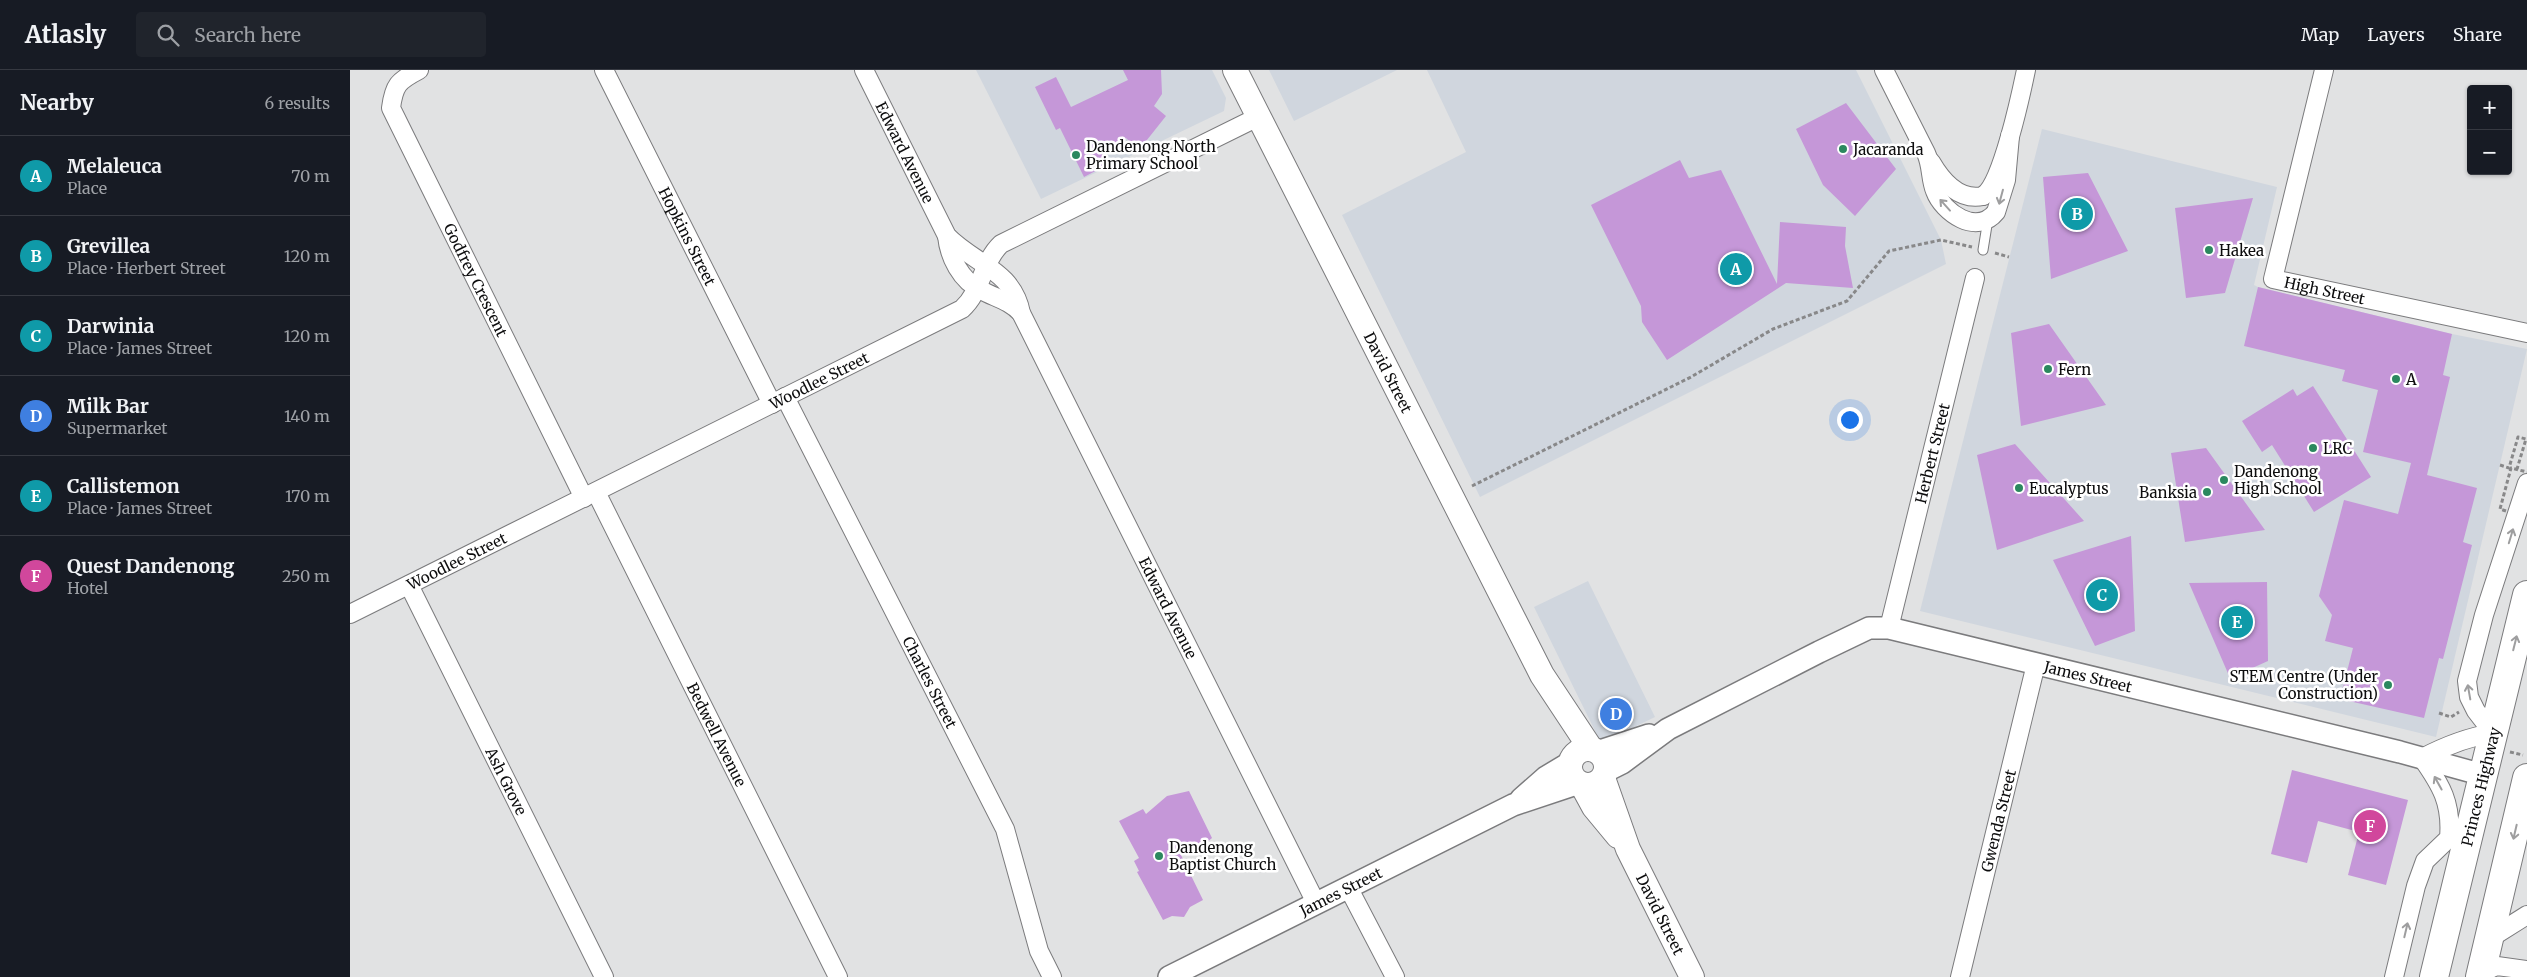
<!DOCTYPE html>
<html lang="en">
<head>
<meta charset="utf-8">
<style>
	:root { --surface:#171b24; --page:#20242c; --text:#f1f3f6; --muted:#9ea1a6; --line:#363941; --accent:#1a73e8 }
	body { margin:0; font-family:Merriweather,serif; background:var(--page); color:var(--text) }
	.controls { position:absolute; right:15px; top:15px; display:grid; overflow:hidden; border-radius:5px; box-shadow:0 1px 4px #0004 }
	.controls button { width:45px; height:45px; display:grid; place-items:center; padding:0; border:0; border-bottom:1px solid var(--line); background:var(--surface); color:var(--text); font:25px sans-serif }
	.you { position:absolute; left:1499px; top:349px; width:18px; height:18px; margin:-12px; border:4px solid #fff; border-radius:50%; background:#1a73e8; box-shadow:0 0 0 8px #1a73e833 }
	.badge { display:grid; place-items:center; width:32px; height:32px; border-radius:50%; background:var(--accent); color:#fff; font-size:16px; font-weight:700 }
	.pin { position:absolute; translate:-50% -50%; border:2px solid #fff; box-shadow:0 1px 5px #0006 }
	.list { margin:0; padding:0; list-style:none }
	h2 { display:flex; justify-content:space-between; align-items:center; height:65px; margin:0; padding:0 20px; font-size:21px }
	h2 small { font-size:16px; font-weight:400; color:var(--muted) }
	.list li { display:grid; grid-template-columns:32px 1fr auto; gap:15px; align-items:center; box-sizing:border-box; height:80px; padding:0 20px; border-top:1px solid var(--line) }
	.list b { display:block; font-size:19px; white-space:nowrap }
	.list p { margin:0; font-size:16px; white-space:nowrap; color:var(--muted) }
	.list em { font-size:16px; font-style:normal; color:var(--muted) }
	.icon { flex:none; width:28px; height:28px; fill:none; stroke:currentColor; stroke-width:2; stroke-linecap:round; stroke-linejoin:round }
	.map { position:relative; flex:none; width:2177px; height:907px; overflow:hidden }
	header { display:flex; align-items:center; gap:30px; box-sizing:border-box; height:70px; padding:0 25px; background:var(--surface); border-bottom:1px solid var(--line) }
	header strong { font-size:24px }
	nav { display:flex; gap:28px; margin-inline-start:auto; font-size:18px }
	.search { width:350px; height:45px; background:var(--page); display:flex; align-items:center; gap:12px; box-sizing:border-box; padding:0 18px; border-radius:5px; color:var(--muted); font-size:19px }
	main { display:flex }
	aside { flex:1; background:var(--surface) }
	.map>svg:first-child { display:block }
	.built { fill:#d0d6de }
	.building { fill:#c597d8 }
	.lines { fill:none; stroke-linecap:round; stroke-linejoin:round }
	.service-casing { stroke:#7b7b7d; stroke-width:11 }
	.minor-casing { stroke:#7b7b7d; stroke-width:20 }
	.tertiary-casing { stroke:#7b7b7d; stroke-width:24 }
	.secondary-casing { stroke:#7b7b7d; stroke-width:26 }
	.trunk-casing { stroke:#7b7b7d; stroke-width:30 }
	.path { stroke:#888889; stroke-width:3; stroke-dasharray:4 2.5; stroke-linecap:butt }
	.service { stroke:#fff; stroke-width:9 }
	.minor { stroke:#fff; stroke-width:18 }
	.tertiary { stroke:#fff; stroke-width:21 }
	.secondary { stroke:#fff; stroke-width:24 }
	.trunk { stroke:#fff; stroke-width:28 }
	.path-bridge { stroke:#888889; stroke-width:3; stroke-dasharray:4 2.5; stroke-linecap:butt }
	.oneway { stroke:#9e9e9f }
	.poi-dot { fill:#2b885f; stroke:#fff; stroke-width:2 }
	.labels { text-anchor:middle; dominant-baseline:central; stroke-width:5; stroke-linejoin:round; paint-order:stroke }
	.poi-label { font-size:15px; fill:#0d0d0e; stroke:#fff; text-anchor:start }
	.street-label { font-size:15px; fill:#0d0d0e; stroke:#fff }
</style>
</head>
<body>
<header>
<strong>Atlasly</strong>
<div class="search"><svg class="icon" aria-label="search" viewBox="0 0 24 24"><circle cx="10" cy="10" r="6"/><path d="M15 15l6 6"/></svg>Search here</div>
<nav><a>Map</a><a>Layers</a><a>Share</a></nav>
</header>
<main>
<aside>
<h2>Nearby<small>6 results</small></h2>
<ul class="list">
<li><span class="badge" style="background:#0f9aa8">A</span><div><b>Melaleuca</b><p>Place</p></div><em>70 m</em></li>
<li><span class="badge" style="background:#0f9aa8">B</span><div><b>Grevillea</b><p>Place · Herbert Street</p></div><em>120 m</em></li>
<li><span class="badge" style="background:#0f9aa8">C</span><div><b>Darwinia</b><p>Place · James Street</p></div><em>120 m</em></li>
<li><span class="badge" style="background:#3f7fe0">D</span><div><b>Milk Bar</b><p>Supermarket</p></div><em>140 m</em></li>
<li><span class="badge" style="background:#0f9aa8">E</span><div><b>Callistemon</b><p>Place · James Street</p></div><em>170 m</em></li>
<li><span class="badge" style="background:#d1479c">F</span><div><b>Quest Dandenong</b><p>Hotel</p></div><em>250 m</em></li>
</ul>
</aside>
<div class="map">
<svg width="2177" height="907" viewBox="0 0 2177 907">
	<rect width="100%" height="100%" fill="#e1e2e3"/>
	<path class="built" d="M626 0H862L876 28 874 41 691 129Z
		M919 0H1047L944 51Z
		M1077 0H1506L1591 170 1596 194 1130 427 992 145 1116 82Z
		M1692 59 1927 117 1904 215 1908 217 2102 264 2177 279 2086 667 1570 541Z
		M1238 511 1305 647 1251 673 1184 537Z"/>
	<path class="building" d="M773 0H811L812 24 804 36 816 46 789 80 776 68 752 89 755 96 734 107 710 58 706 60 685 17 706 7 721 37 778 10Z
		M1496 33 1546 99 1505 146 1473 115 1446 59Z
		M1330 90 1339 108 1371 100 1427 214 1430 152 1496 157 1495 176 1503 218 1436 213 1317 290 1292 252 1291 236 1241 135Z
		M1738 103 1778 181 1701 209 1693 107Z
		M1903 128 1875 223 1836 228 1825 138Z
		M1908 217 2102 264 2093 305 2100 307 2077 405 2127 418 2113 472 2122 475 2093 589 2089 588 2074 648 1990 629 2003 578 1975 571 1982 545 1969 526 1994 430 2048 444 2061 393 2013 382 2028 320 1992 311 1995 300 1894 276Z
		M1699 254 1756 335 1671 356 1661 263Z
		M1963 316 2021 407 1964 442 1922 375 1912 382 1892 351 1943 319 1947 326Z
		M1665 374 1734 451 1647 480 1627 385Z
		M1856 378 1915 460 1835 472 1821 383Z
		M1781 466 1785 561 1745 576 1703 490Z
		M1917 512 1918 591 1880 608 1839 513Z
		M1942 700 2058 730 2036 815 1998 805 2009 762 1968 751 1957 793 1921 784Z
		M839 721 862 768 845 782 831 785 853 830 840 837 834 847 822 846 813 850 787 802 789 801 784 791 789 788 769 751 793 739 796 744 817 726Z"/>
	<g class="lines">
		<g class="service-casing">
			<path id="service" d="M1633 180 1638 149"/>
		</g>
		<g class="minor-casing">
			<g id="minor">
				<path id="s1" d="M69 0C48 11 44 15 41 38L234 428"/>
				<path id="s2" d="M254 0 422 334"/>
				<path id="s3" d="M514 0 597 166C624 194 663 200 671 243L966 833"/>
				<path d="M1534 0C1548 28 1562 55 1576 83 1582 96 1580 109 1585 121 1593 143 1627 166 1646 142L1656 110 1660 66"/>
				<path id="s4" d="M1974 0 1923 209 2177 263"/>
				<path d="M1581 92C1592 111 1609 131 1633 126"/>
				<path d="M1633 126C1652 114 1671 24 1676 0"/>
				<path d="M597 166C599 187 611 211 631 220 645 228 659 230 671 243"/>
				<path id="s5" d="M435 327 655 759 689 881 702 907"/>
				<path id="s6" d="M246 422 488 907"/>
				<path id="s7" d="M59 515 254 907"/>
				<path id="s8" d="M0 544 612 239C632 221 632 192 651 174L908 47"/>
				<path id="s9" d="M1539 558 1625 208"/>
				<path d="M2143 663 2126 641 2119 627 2117 611 2134 545 2177 413"/>
				<path d="M998 817 1045 907"/>
				<path d="M2139 869 2177 845"/>
				<path d="M2132 902 2147 896 2177 900"/>
				<path id="s10" d="M1610 907 1686 594"/>
				<path d="M2044 907 2066 816 2075 791 2099 768C2102 733 2091 715 2072 688 2095 676 2118 667 2143 663"/>
			</g>
		</g>
		<g class="tertiary-casing">
			<g id="tertiary">
				<path d="M1247 682 1299 665"/>
				<path id="s11" d="M1256 701 1272 693 1318 659 1469 582 1519 558H1539L2050 682 2133 705"/>
				<path d="M1171 729 1196 707 1221 692"/>
				<path id="s12" d="M819 907 1163 735 1229 713"/>
			</g>
		</g>
		<g class="secondary-casing">
			<g id="secondary">
				<path id="s13" d="M885 0 1192 605 1241 679"/>
				<circle cx="1238" cy="697" r="18"/>
				<path id="s14" d="M1253 708 1278 779 1342 907"/>
				<path d="M1232 715 1244 737 1268 766"/>
			</g>
		</g>
		<g class="trunk-casing">
			<g id="trunk">
				<path id="s15" d="M2084 907 2177 525"/>
				<path d="M2130 907 2177 708"/>
			</g>
		</g>
		<path class="path" d="M1645 183 1659 187
			M2150 395 2159 398 2168 367 2176 369 2167 399
			M1122 416 1341 307 1423 259 1497 231 1539 181 1591 170 1622 177
			M2089 643 2101 647 2109 642
			M2160 682 2173 685"/>
		<use href="#service" class="service"/>
		<use href="#minor" class="minor"/>
		<use href="#tertiary" class="tertiary"/>
		<use href="#secondary" class="secondary"/>
		<use href="#trunk" class="trunk"/>
		<path class="path-bridge" d="M2156 441 2150 439 2161 398 2177 402"/>
	</g>
	<defs><path id="oneway-shaft" d="M-6 0H5M1.5-3L5.5 0L1.5 3" fill="none" stroke-width="1.6" stroke-linecap="round" stroke-linejoin="round" transform="scale(1.25)"/></defs>
	<g class="oneway">
		<use href="#oneway-shaft" transform="translate(1651 127) rotate(105)"/>
		<use href="#oneway-shaft" transform="translate(1595 135) rotate(-132)"/>
		<use href="#oneway-shaft" transform="translate(2161 466) rotate(-73)"/>
		<use href="#oneway-shaft" transform="translate(2165 573) rotate(-76)"/>
		<use href="#oneway-shaft" transform="translate(2119 622) rotate(-100)"/>
		<use href="#oneway-shaft" transform="translate(2088 713) rotate(-119)"/>
		<use href="#oneway-shaft" transform="translate(2165 762) rotate(103)"/>
		<use href="#oneway-shaft" transform="translate(2056 860) rotate(-77)"/>
	</g>
	<g class="poi-dot">
		<circle cx="1493" cy="79" r="5"/>
		<circle cx="726" cy="85" r="5"/>
		<circle cx="1859" cy="180" r="5"/>
		<circle cx="1698" cy="299" r="5"/>
		<circle cx="2046" cy="309" r="5"/>
		<circle cx="1963" cy="378" r="5"/>
		<circle cx="1874" cy="410" r="5"/>
		<circle cx="1669" cy="418" r="5"/>
		<circle cx="1857" cy="422" r="5"/>
		<circle cx="2038" cy="615" r="5"/>
		<circle cx="809" cy="786" r="5"/>
	</g>
	<g class="labels">
		<g class="poi-label">
			<text x="736" y="76">Dandenong North<tspan x="736" dy="17">Primary School</tspan></text>
			<text x="1503" y="79">Jacaranda</text>
			<text x="1869" y="180">Hakea</text>
			<text x="1708" y="299">Fern</text>
			<text x="2056" y="309">A</text>
			<text x="1973" y="378">LRC</text>
			<text x="1884" y="401">Dandenong<tspan x="1884" dy="17">High School</tspan></text>
			<text x="1679" y="418">Eucalyptus</text>
			<text x="1847" y="422" text-anchor="end">Banksia</text>
			<text x="2028" y="606" text-anchor="end">STEM Centre (Under<tspan x="2028" dy="17">Construction)</tspan></text>
			<text x="819" y="777">Dandenong<tspan x="819" dy="17">Baptist Church</tspan></text>
		</g>
		<g class="street-label">
			<text stroke="none"><textPath href="#s3" startOffset="92">Edward Avenue</textPath></text>
			<text stroke="none"><textPath href="#s2" startOffset="186">Hopkins Street</textPath></text>
			<text stroke="none"><textPath href="#s1" startOffset="242">Godfrey Crescent</textPath></text>
			<text stroke="none"><textPath href="#s4" startOffset="268">High Street</textPath></text>
			<text stroke="none"><textPath href="#s13" startOffset="339">David Street</textPath></text>
			<text stroke="none"><textPath href="#s8" startOffset="524">Woodlee Street</textPath></text>
			<text stroke="none"><textPath href="#s9" startOffset="180">Herbert Street</textPath></text>
			<text stroke="none"><textPath href="#s8" startOffset="119">Woodlee Street</textPath></text>
			<text stroke="none"><textPath href="#s3" startOffset="625">Edward Avenue</textPath></text>
			<text stroke="none"><textPath href="#s11" startOffset="525">James Street</textPath></text>
			<text stroke="none"><textPath href="#s5" startOffset="320">Charles Street</textPath></text>
			<text stroke="none"><textPath href="#s6" startOffset="271">Bedwell Avenue</textPath></text>
			<text stroke="none"><textPath href="#s7" startOffset="219">Ash Grove</textPath></text>
			<text stroke="none"><textPath href="#s15" startOffset="196">Princes Highway</textPath></text>
			<text stroke="none"><textPath href="#s10" startOffset="161">Gwenda Street</textPath></text>
			<text stroke="none"><textPath href="#s12" startOffset="192">James Street</textPath></text>
			<text stroke="none"><textPath href="#s14" startOffset="148">David Street</textPath></text>
		</g>
	</g>
</svg>
<div class="controls">
<button>+</button>
<button>−</button>
</div>
<div class="you"></div>
<div class="pin badge" style="left:1386px;top:199px;background:#0f9aa8">A</div>
<div class="pin badge" style="left:1727px;top:144px;background:#0f9aa8">B</div>
<div class="pin badge" style="left:1752px;top:525px;background:#0f9aa8">C</div>
<div class="pin badge" style="left:1266px;top:644px;background:#3f7fe0">D</div>
<div class="pin badge" style="left:1887px;top:552px;background:#0f9aa8">E</div>
<div class="pin badge" style="left:2020px;top:756px;background:#d1479c">F</div>
</div>
</main>
</body>
</html>
